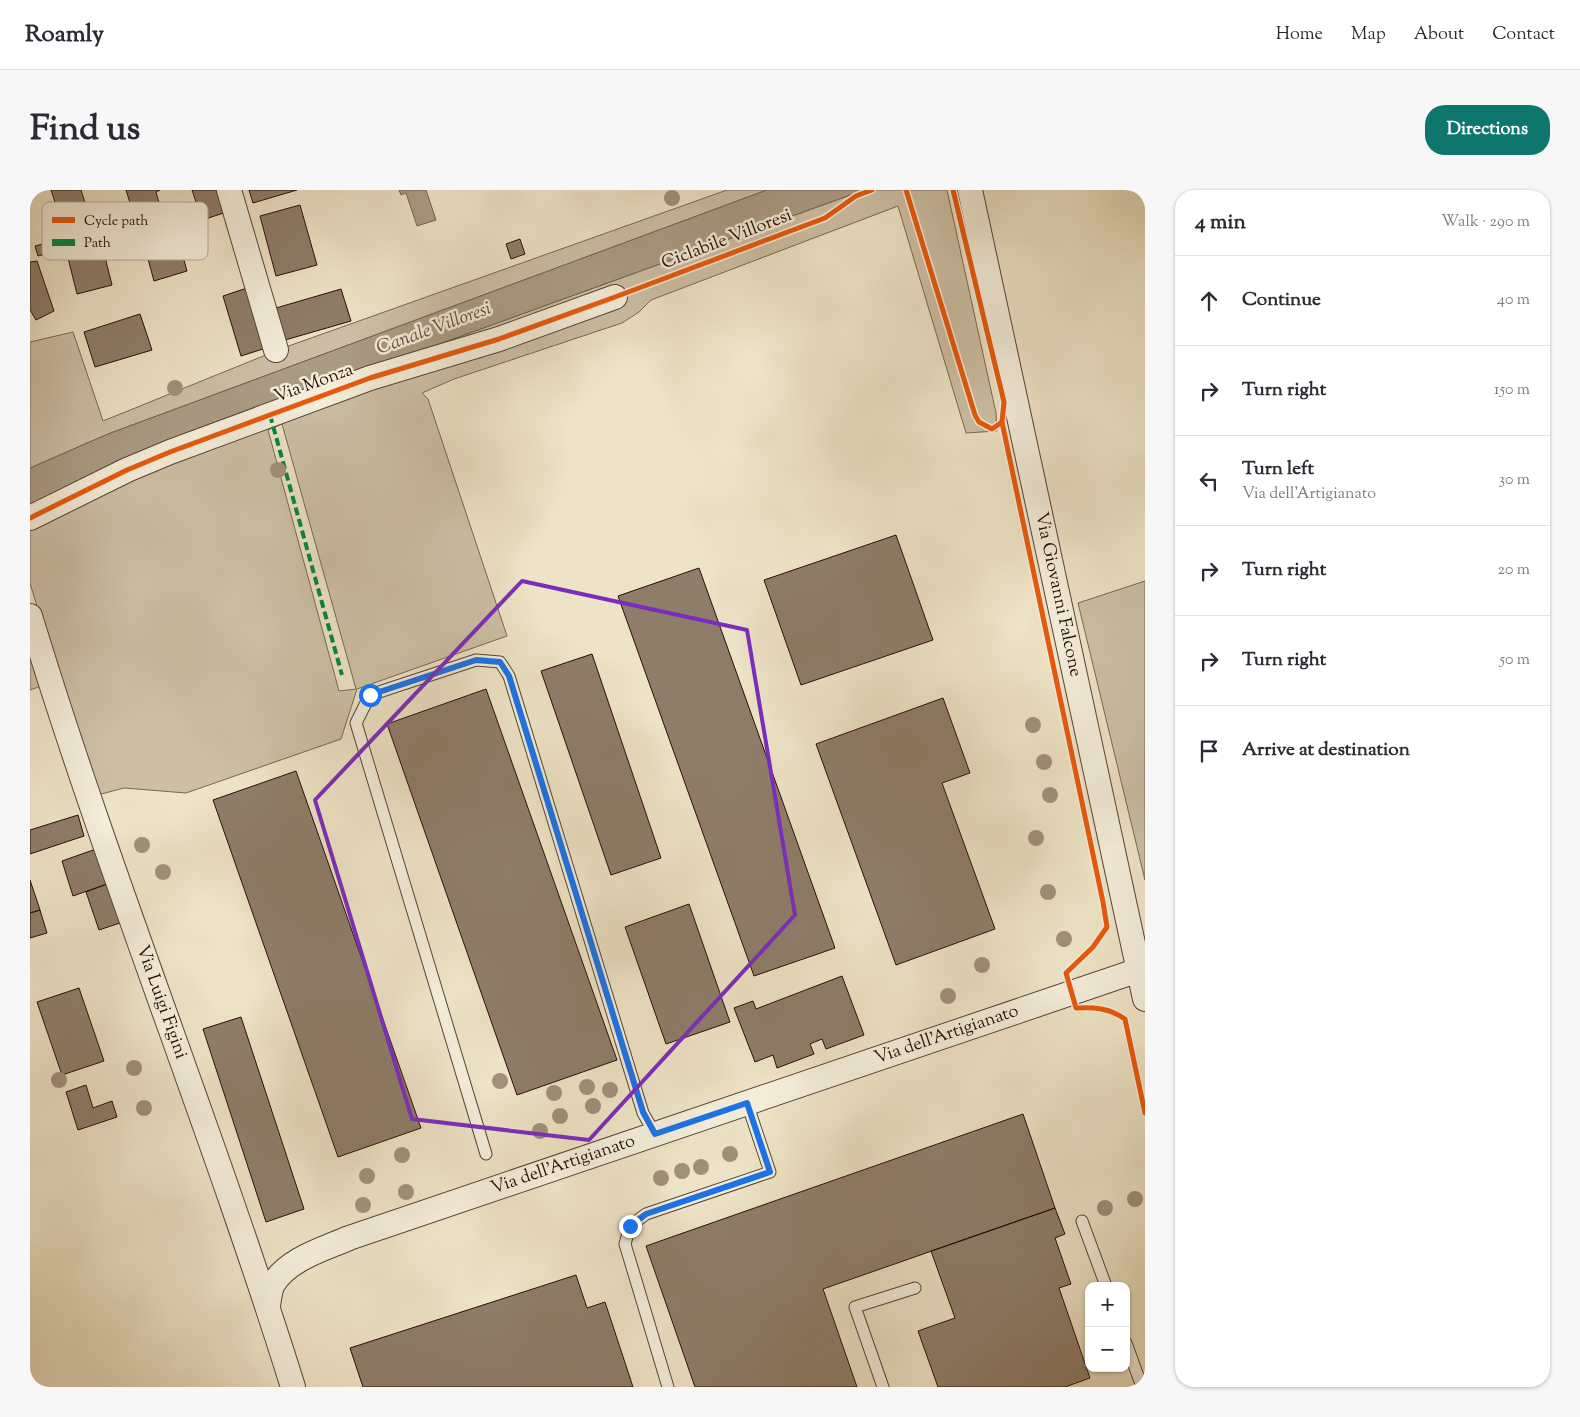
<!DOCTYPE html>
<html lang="en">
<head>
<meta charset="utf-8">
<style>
	:root { --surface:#fff; --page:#f7f7f7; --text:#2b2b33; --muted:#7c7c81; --line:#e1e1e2; --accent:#0f766e }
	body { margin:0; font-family:"Sorts Mill Goudy",serif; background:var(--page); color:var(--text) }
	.controls { position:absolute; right:15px; bottom:15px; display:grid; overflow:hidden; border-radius:10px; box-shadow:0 1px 4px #0004 }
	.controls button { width:45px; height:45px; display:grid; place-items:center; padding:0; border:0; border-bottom:1px solid var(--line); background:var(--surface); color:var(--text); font:25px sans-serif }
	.stop { position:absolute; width:15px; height:15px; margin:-11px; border:4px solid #1a73e8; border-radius:50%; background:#fff }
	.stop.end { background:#1a73e8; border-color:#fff; box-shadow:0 1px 5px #0008 }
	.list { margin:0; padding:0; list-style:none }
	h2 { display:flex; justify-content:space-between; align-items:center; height:65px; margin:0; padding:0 20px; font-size:21px }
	h2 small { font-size:16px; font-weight:400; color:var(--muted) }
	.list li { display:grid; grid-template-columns:32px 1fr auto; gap:15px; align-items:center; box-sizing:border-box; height:90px; padding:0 20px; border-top:1px solid var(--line) }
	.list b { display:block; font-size:19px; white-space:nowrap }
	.list p { margin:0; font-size:16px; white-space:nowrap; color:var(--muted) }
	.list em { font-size:16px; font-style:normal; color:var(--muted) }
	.icon { flex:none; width:28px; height:28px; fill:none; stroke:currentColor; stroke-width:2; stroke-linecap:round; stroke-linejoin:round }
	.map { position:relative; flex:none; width:1115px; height:1197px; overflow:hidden; border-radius:20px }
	header { display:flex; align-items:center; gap:30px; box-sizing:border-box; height:70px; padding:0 25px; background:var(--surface); border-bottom:1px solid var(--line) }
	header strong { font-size:24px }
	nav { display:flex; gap:28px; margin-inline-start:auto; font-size:18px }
	.intro { display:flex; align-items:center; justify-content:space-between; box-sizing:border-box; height:120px; padding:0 30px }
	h1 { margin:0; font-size:35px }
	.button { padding:12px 22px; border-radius:20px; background:var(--accent); color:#fff; font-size:18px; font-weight:700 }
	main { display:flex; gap:30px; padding:0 30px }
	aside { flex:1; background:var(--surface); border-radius:20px; box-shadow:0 1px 4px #0004 }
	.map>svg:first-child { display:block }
	.green { fill:#ccbfa5; stroke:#7a6654; fill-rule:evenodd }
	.water { fill:#aa9b84; stroke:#766351 }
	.building { fill:#8e7d69; stroke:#280e04 }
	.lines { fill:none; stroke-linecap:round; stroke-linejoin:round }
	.lane-casing { stroke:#594334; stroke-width:13 }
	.street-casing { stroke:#594334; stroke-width:26 }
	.lane { stroke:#f3edda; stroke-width:11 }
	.street { stroke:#f3edda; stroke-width:24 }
	.quiet { stroke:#00873e; stroke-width:4; stroke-dasharray:8 4; stroke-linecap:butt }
	.cycleway-casing { stroke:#f3edda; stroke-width:8 }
	.cycleway { stroke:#e8590c; stroke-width:5 }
	.tree { fill:#a0907a }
	.route { stroke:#1a73e8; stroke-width:6 }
	.marked { fill:none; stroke:#7b2cbf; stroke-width:4; stroke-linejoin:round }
	.labels { text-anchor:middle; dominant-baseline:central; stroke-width:5; stroke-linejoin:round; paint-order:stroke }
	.street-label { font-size:18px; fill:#280e04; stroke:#f3edda }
	.water-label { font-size:19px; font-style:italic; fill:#624d3e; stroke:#f3edda }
	.key { fill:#f3edda; stroke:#b6aa9a; stroke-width:1 }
	.key-label { font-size:14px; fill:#280e04 }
</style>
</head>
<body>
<header>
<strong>Roamly</strong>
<nav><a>Home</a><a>Map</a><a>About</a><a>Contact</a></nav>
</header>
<div class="intro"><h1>Find us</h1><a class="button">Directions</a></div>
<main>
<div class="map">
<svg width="1115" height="1197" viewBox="0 0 1115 1197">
	<rect width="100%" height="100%" fill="#ede3c6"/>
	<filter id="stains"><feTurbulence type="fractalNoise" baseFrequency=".004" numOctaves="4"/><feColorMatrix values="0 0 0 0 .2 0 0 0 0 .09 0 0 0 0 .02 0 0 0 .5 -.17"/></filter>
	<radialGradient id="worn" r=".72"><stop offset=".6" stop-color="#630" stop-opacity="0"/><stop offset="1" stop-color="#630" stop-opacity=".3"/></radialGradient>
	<path class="green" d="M697 0H737L78 244 0 278V152L43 142 73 231 253 158Z
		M834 0H917L966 223 967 241 936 243 868 16 621 110 609 122 592 133 424 189 392 203 398 209 477 446 327 499 311 549 156 603 94 598 64 606 0 393V315L92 269ZM252 234 326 499 309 501 238 240Z
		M1115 391V690L1048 413Z
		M0 437 17 494 0 500Z"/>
	<path class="water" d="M369 0H396L406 30 387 36 376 3 371 5Z
		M737 0H834L92 269 0 315V278L78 244Z"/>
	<path class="building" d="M21 0H51L60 28 33 36Z
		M96 0H130L126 2 133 27 100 37 94 15 100 13Z
		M162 0H190L197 22 172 30Z
		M219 0H267L223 13Z
		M270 15 287 75 246 86 230 26Z
		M149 38 154 54 150 56 157 81 124 91 118 69 124 67 118 47Z
		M31 49 34 59 8 66 5 56Z
		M490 49 495 64 481 69 476 54Z
		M72 55 82 95 47 104 37 64Z
		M7 71 24 121 6 130 0 120V72Z
		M217 98 236 158 211 166 193 106Z
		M311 99 321 131 255 150 246 118Z
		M110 124 122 160 65 177 54 142Z
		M866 345 903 450 771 495 734 390Z
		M669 378 805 758 724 786 588 406Z
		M562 464 631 668 581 685 511 481Z
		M456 499 587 870 487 905 357 534Z
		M913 508 940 583 912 593 965 739 866 775 786 554Z
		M266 581 391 938 308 967 183 610Z
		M48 625 54 646 0 664V640Z
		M66 659 77 694 43 706 32 671Z
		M0 690 10 720 0 723Z
		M77 694 90 733 69 740 56 702Z
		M659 714 700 832 636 854 595 737Z
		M10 720 17 743 0 748V723Z
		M812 786 834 845 796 859 792 849 780 854 784 864 747 878 743 865 725 872 704 818 723 811 726 819Z
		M49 798 74 871 32 885 7 812Z
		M211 827 274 1019 236 1032 173 839Z
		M56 895 63 918 82 911 87 927 48 940 36 902Z
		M993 924 1025 1018 793 1099 827 1197H665L616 1056Z
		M1025 1018 1035 1044 1025 1048 1041 1094 1029 1098 1060 1188 1035 1197H908L888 1141 925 1128 901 1061Z
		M546 1085 557 1118 575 1112 603 1197H333L320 1158Z"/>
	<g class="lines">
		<g class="lane-casing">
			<path id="lane" d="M456 964 326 533 340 505 446 470 470 472 479 486 613 923 625 944
				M1052 1031 1076 1096
				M1096 1153 1112 1197
				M638 1197 595 1054 600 1036 616 1024 740 982 717 913
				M853 1197 825 1117 885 1098"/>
		</g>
		<g class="street-casing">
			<g id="street">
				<path d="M199 0 246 160"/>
				<path id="s1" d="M940 0 1115 809"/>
				<path d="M0 328 97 280 140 262 340 188 469 149 585 107"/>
				<path id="s2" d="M0 426C79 686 182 938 263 1197"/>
				<path id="s3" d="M238 1116C239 1109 240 1100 243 1094 258 1069 294 1059 319 1048L1109 780"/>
			</g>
		</g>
		<use href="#lane" class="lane"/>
		<use href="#street" class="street"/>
		<path class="quiet" d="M240 225 312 485"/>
		<g class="cycleway-casing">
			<path id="cycleway" d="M876 0 945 225 949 232 962 239 972 232 974 212 923 0
				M972 232 1073 712 1077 737 1063 757 1036 783 1046 818C1065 817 1079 818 1095 829L1115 923
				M0 328 97 280 140 262 340 188 469 149 585 107 795 28 826 6 842 0"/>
		</g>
		<use href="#cycleway" class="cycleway"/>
	</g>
	<g class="tree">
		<circle cx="642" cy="8" r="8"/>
		<circle cx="145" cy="198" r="8"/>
		<circle cx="248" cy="280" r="8"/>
		<circle cx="1003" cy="535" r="8"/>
		<circle cx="1014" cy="572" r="8"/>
		<circle cx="1020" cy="605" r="8"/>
		<circle cx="1006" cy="648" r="8"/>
		<circle cx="112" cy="655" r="8"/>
		<circle cx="133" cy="682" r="8"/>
		<circle cx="1018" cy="702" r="8"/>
		<circle cx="1034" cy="749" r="8"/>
		<circle cx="952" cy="775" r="8"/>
		<circle cx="918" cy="806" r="8"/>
		<circle cx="104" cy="878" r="8"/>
		<circle cx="29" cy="890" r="8"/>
		<circle cx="470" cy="891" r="8"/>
		<circle cx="557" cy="897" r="8"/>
		<circle cx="580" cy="900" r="8"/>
		<circle cx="524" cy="903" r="8"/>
		<circle cx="563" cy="916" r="8"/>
		<circle cx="114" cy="918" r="8"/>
		<circle cx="530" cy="926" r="8"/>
		<circle cx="510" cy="941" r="8"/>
		<circle cx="700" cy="964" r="8"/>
		<circle cx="372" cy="965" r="8"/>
		<circle cx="671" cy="977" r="8"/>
		<circle cx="652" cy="981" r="8"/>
		<circle cx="337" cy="986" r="8"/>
		<circle cx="631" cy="988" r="8"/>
		<circle cx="376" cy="1002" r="8"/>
		<circle cx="1105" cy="1009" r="8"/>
		<circle cx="333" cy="1015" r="8"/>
		<circle cx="1075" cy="1018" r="8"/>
	</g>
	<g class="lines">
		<path class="route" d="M340 505 446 470 470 472 479 486 613 922 625 944 717 913 740 982 616 1024 600 1036"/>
	</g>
	<path class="marked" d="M492 391 717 440 765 725 559 950 382 929 285 610Z"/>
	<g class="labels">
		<g class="street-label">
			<text transform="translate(697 50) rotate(-21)">Ciclabile Villoresi</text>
			<text transform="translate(284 194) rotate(-20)">Via Monza</text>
			<text stroke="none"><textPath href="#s1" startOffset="414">Via Giovanni Falcone</textPath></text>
			<text stroke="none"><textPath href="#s2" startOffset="408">Via Luigi Figini</textPath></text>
			<text stroke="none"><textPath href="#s3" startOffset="744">Via dell'Artigianato</textPath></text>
			<text stroke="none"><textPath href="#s3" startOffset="339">Via dell'Artigianato</textPath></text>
		</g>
		<g class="water-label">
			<text transform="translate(404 139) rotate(-20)">Canale Villoresi</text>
		</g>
	</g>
	<rect x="12" y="12" width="166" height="58" rx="8" class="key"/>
	<rect x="22" y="27" width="23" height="6" fill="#e8590c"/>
	<rect x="22" y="49" width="23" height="7" fill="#00873e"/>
	<g class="key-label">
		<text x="54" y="35">Cycle path</text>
		<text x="54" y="57">Path</text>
	</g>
	<rect width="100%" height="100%" filter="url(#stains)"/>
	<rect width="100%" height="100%" fill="url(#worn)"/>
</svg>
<div class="controls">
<button>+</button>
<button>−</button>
</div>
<div class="stop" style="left:340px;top:505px"></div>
<div class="stop end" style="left:600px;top:1036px"></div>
</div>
<aside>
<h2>4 min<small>Walk · 290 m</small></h2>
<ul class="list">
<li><svg class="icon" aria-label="ahead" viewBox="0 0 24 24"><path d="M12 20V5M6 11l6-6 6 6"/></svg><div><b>Continue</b></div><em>40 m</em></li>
<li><svg class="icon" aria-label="right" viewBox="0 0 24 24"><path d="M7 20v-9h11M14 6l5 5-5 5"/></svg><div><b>Turn right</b></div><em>150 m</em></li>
<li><svg class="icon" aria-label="left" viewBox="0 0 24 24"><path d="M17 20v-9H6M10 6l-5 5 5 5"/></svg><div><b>Turn left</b><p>Via dell'Artigianato</p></div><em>30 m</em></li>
<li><svg class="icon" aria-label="right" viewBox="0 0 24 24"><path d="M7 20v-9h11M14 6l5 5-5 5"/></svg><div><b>Turn right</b></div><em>20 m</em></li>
<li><svg class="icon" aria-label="right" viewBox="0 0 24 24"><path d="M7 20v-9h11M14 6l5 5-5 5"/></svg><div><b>Turn right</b></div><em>50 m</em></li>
<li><svg class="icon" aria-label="arrive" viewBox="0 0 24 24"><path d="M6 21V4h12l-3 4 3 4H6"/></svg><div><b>Arrive at destination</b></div></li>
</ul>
</aside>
</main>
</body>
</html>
